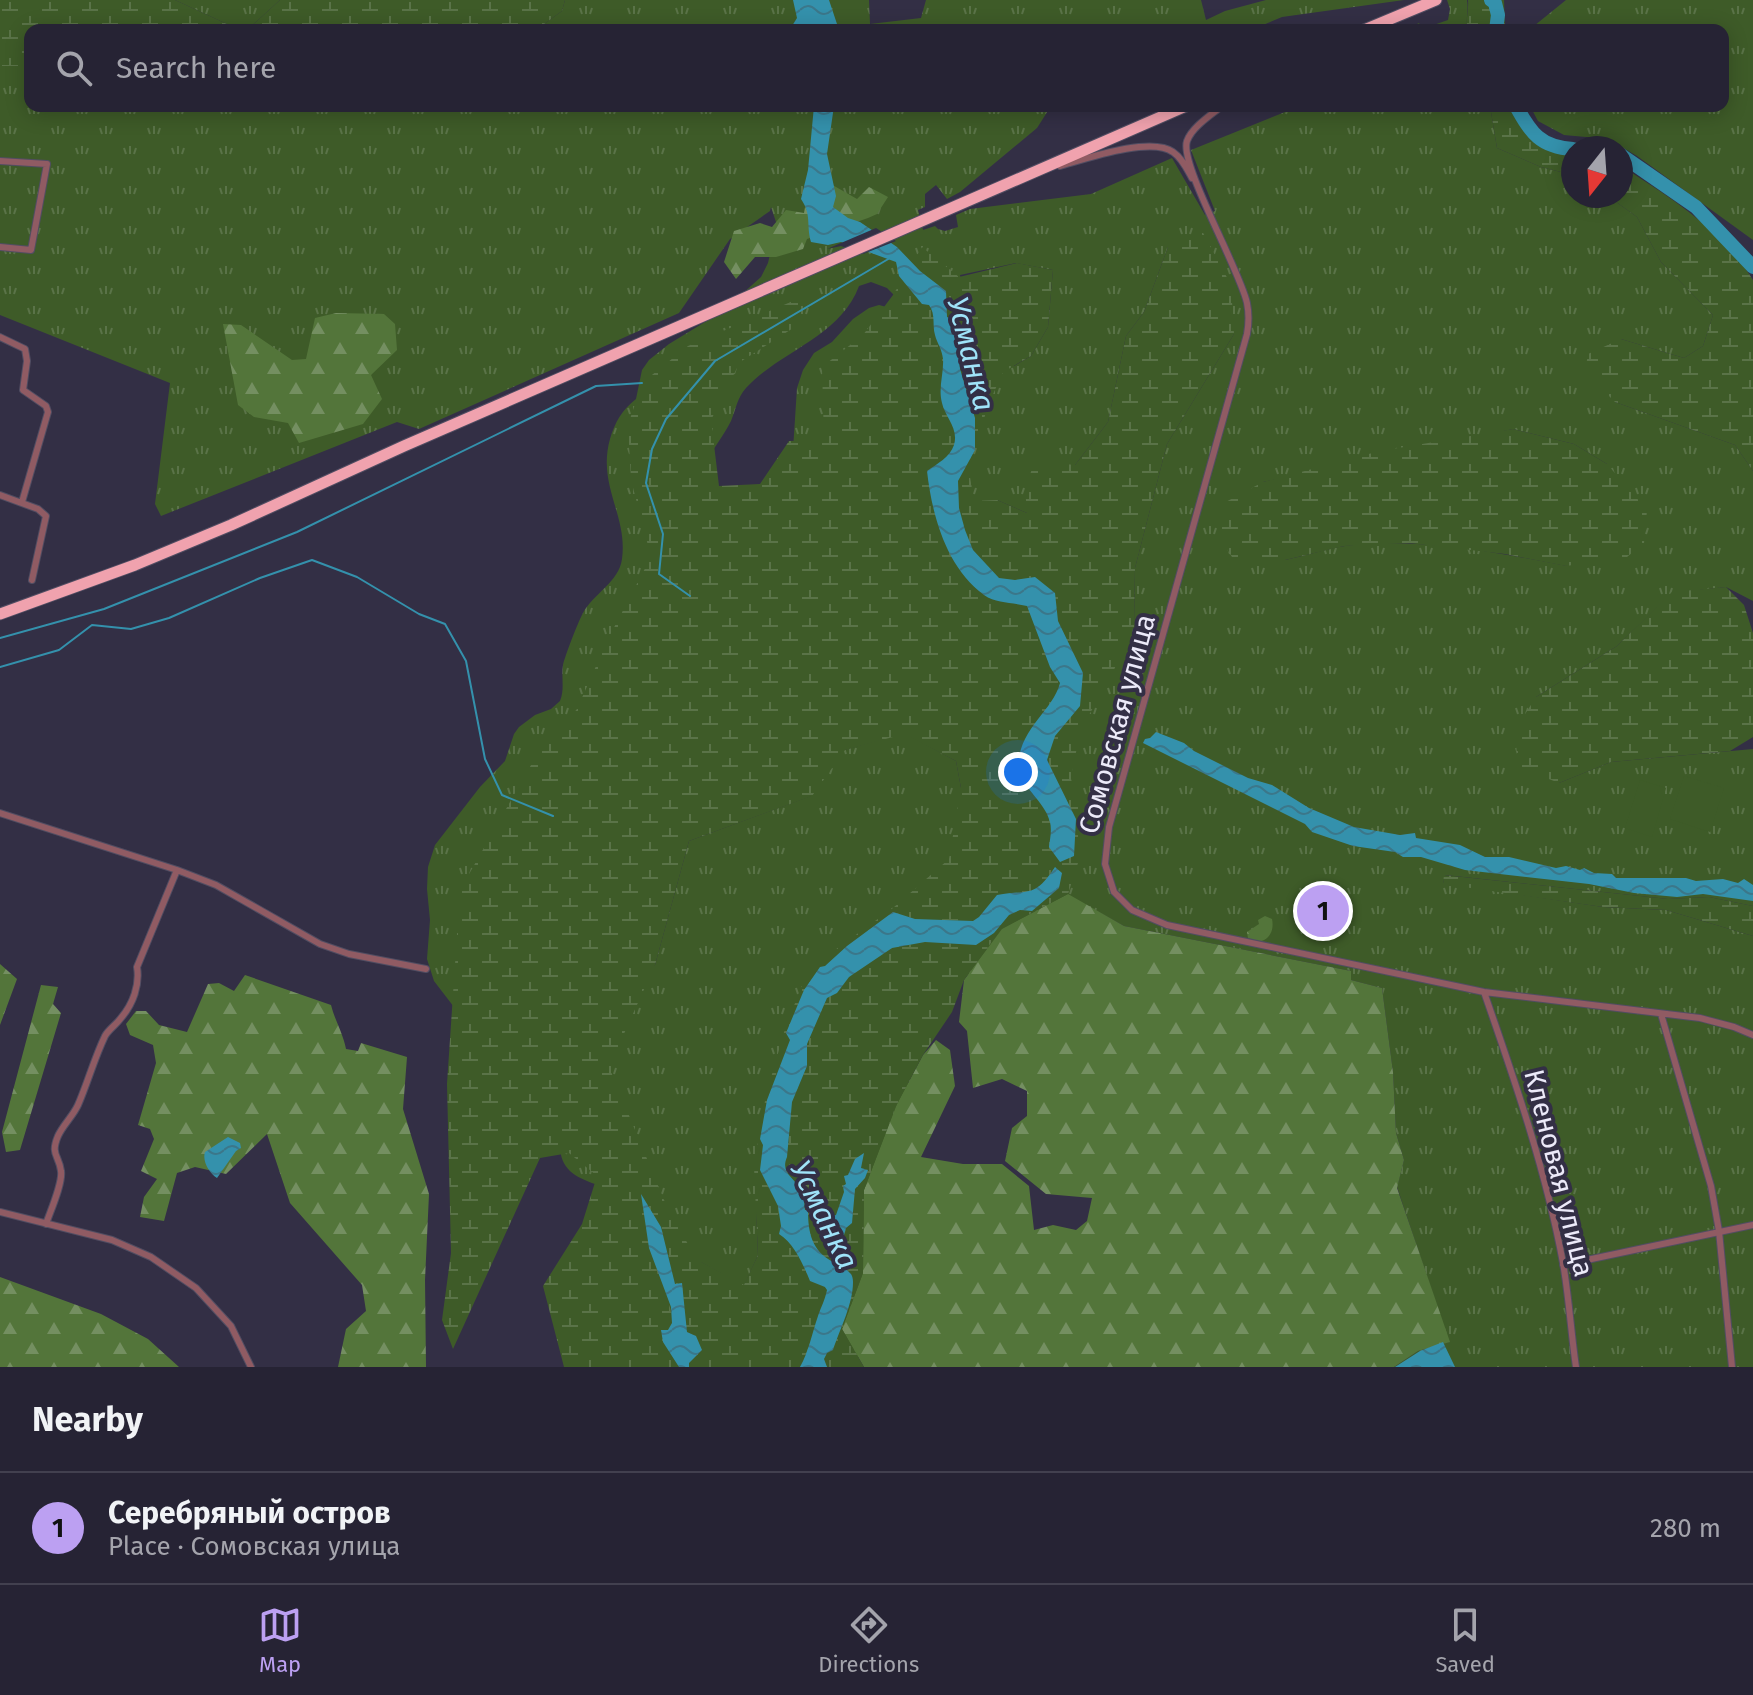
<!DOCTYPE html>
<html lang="en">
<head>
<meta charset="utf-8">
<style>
	:root { --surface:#262334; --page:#322f40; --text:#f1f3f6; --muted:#a4a4ac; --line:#42404f; --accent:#bca0f2 }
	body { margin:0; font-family:"Fira Sans",sans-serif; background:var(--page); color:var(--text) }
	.compass { position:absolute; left:1561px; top:136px; width:72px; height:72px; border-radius:50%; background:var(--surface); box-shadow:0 4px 20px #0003; rotate:197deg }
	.you { position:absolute; left:1018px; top:772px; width:28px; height:28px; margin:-20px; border:6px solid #fff; border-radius:50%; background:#1a73e8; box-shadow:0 0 0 12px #1a73e833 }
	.badge { display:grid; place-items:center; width:52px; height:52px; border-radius:50%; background:var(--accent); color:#111; font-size:26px; font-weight:700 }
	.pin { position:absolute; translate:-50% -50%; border:4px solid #fff; box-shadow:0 2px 8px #0006 }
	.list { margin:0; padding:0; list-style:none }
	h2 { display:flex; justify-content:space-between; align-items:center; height:104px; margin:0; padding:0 32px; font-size:34px }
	h2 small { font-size:26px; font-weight:400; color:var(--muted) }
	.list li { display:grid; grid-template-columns:52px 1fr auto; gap:24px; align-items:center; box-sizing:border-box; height:112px; padding:0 32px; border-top:2px solid var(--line) }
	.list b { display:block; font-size:30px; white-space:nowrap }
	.list p { margin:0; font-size:26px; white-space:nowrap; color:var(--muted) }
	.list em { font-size:26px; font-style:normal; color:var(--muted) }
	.icon { flex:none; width:44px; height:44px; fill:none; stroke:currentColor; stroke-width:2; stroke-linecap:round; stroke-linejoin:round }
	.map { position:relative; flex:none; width:1753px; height:1367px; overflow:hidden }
	.search { position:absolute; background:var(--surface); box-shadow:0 4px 20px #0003; left:24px; right:24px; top:24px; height:88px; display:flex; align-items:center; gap:20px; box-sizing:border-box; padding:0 28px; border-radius:16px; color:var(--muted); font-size:30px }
	.sheet { height:216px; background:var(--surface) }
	nav { display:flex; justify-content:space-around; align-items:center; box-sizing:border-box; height:112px; border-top:2px solid var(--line); background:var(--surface); font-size:22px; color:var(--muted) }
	nav a { display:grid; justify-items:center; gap:4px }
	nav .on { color:var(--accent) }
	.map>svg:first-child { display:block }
	.grass { fill:url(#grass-tufts); fill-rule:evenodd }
	.forest { fill:url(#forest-firs) }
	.wetland { fill:url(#wetland-marsh); fill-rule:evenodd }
	.pitch { fill:#3e5b28 }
	.water { fill:url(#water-waves) }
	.pier { fill:#332f45 }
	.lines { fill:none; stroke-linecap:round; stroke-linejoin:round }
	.stream { stroke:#3491ac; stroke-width:2 }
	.river { stroke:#3491ac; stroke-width:14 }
	.street-casing { stroke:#514d62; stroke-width:8 }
	.highway-casing { stroke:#514d62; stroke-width:13 }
	.street { stroke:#905b63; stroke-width:6 }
	.highway { stroke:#f0a2ae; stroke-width:11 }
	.labels { text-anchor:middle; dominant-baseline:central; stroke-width:8; stroke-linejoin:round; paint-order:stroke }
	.street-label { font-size:28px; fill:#eceaf9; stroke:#332f45 }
	.water-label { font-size:30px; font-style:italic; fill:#9fe3f9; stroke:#332f45 }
</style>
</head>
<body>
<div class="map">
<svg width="1753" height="1367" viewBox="0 0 1753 1367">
	<defs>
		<pattern id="grass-tufts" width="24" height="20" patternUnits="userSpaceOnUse" patternTransform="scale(2)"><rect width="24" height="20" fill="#3e5b28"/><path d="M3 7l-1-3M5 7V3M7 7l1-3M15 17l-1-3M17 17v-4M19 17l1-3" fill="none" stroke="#5a7348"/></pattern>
		<pattern id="forest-firs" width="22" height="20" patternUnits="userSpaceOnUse" patternTransform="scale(2)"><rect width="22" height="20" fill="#53753a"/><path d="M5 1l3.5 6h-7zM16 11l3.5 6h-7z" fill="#748f61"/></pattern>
		<pattern id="wetland-marsh" width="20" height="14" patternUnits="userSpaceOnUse" patternTransform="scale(2)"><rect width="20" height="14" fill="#3e5b28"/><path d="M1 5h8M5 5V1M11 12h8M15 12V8" fill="none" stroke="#5a7348"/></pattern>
		<pattern id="water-waves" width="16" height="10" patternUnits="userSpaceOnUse" patternTransform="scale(2)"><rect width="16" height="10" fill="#3491ac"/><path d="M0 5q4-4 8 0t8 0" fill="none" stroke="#3b778a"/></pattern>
	</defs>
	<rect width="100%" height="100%" fill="#332f45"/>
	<path class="grass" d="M175 0H280L247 30H240Z
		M565 0H869L870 24 921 18 926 0H1201L1206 20 1225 11 1266 0H1404L1282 17 1251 30H536L562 11Z
		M1447 0H1467C1469 11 1465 20 1468 30H1405L1419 23 1422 29 1448 20 1450 9Z
		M1566 0H1753V240L1637 156 1608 139 1564 135 1538 121 1530 106H1723V30H1529Z
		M0 66H30V106H1051L1037 128 960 192 947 199 936 185 925 194V207L918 210 923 230 935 226 938 229 945 231 958 227 956 215 970 209 1091 194 1172 158 1205 215 1215 211 1191 150 1300 106H1490L1497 148 1541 167 1573 175V196H1608L1637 217 1661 262 1713 315 1703 346 1684 358 1621 339 1615 402 1735 445 1753 471V601L1726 587 1672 593 1617 646 1536 697 1559 783 1611 762 1753 749V906L1709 897 1668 899 1445 875 1443 883 1603 907 1666 910 1753 936V1367H1394L1418 1351 1449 1342 1397 1187 1404 1160 1396 1133 1393 1072 1382 988 1351 980V971L1124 926 1086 905 966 976 900 1077 911 1085 856 1367H752L762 1296 756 1207 758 1255 744 1286 701 1262 719 1367H639L595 1184C575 1177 560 1169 560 1145L434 981 427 959 430 920 427 889 428 867 435 845 480 787 505 761 514 734 519 727 535 715 551 709 560 701C565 689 561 677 563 665 565 656 578 622 583 613 593 594 619 582 622 559 628 515 597 486 610 439 615 422 622 410 636 399L642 370 649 360 669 344 723 311 761 277 768 263 777 225 771 207 770 211 730 239 679 313 419 429 397 422 161 516 155 504 170 383 0 315ZM1168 247 1234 334 1167 444 1135 568 1134 626 997 500 1027 513 1075 465 1108 422 1126 336 1144 312ZM1016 263 1053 270 1048 327 1031 356 1014 366 963 287 960 275ZM871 282 887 288 896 297 890 308 879 305 869 308 853 319 832 342 814 353 803 370 797 388 793 450 759 507 723 506 705 463C713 449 724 435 731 421 736 409 737 398 746 388 780 351 840 337 859 286ZM907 419 970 800 961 788 956 761 904 733 844 750 811 796 689 841 655 965 594 1023ZM1513 429 1574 444 1607 464 1567 566C1495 552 1418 537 1345 546 1325 549 1305 556 1285 560L1263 482Z"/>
	<path class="forest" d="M829 183 857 199 869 187 888 197 877 214 868 218 807 239 803 249 776 257H755L736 279 724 262 734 231 760 223 772 227 786 210 804 213 807 196Z
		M336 313 384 314 395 324 397 350 371 375 382 399 363 424 299 443 288 423 254 417 238 405 223 324 241 325 292 360 306 359 315 318Z
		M1068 894 1124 926 1351 971V980L1382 988 1393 1072 1396 1133 1404 1160 1397 1188 1450 1342 1418 1351 1394 1367H864L842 1329 863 1273 864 1190 897 1104 923 1055 936 1040 950 1050 955 1086 921 1157 963 1164H1002L1029 1186 1034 1230 1053 1225 1076 1230 1087 1221 1092 1198 1046 1194 1005 1161 1012 1128 1027 1116V1091L1002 1079 973 1088 967 1031 959 1022 964 980 1002 929Z
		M1265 916 1272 919C1274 929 1271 939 1259 942L1248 938 1247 932 1259 924 1258 920Z
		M0 964 17 979 0 1025Z
		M245 975 331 1005C335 1021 343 1033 346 1049L358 1051 361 1043 407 1057 403 1109 429 1194 425 1280 426 1367H338L346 1329 366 1311 362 1285 290 1203 267 1134 226 1174 195 1167 177 1173 164 1221 140 1217 144 1197 157 1179 141 1171 154 1139 150 1129 138 1125 156 1063 153 1045 130 1035 126 1024 136 1011H146L159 1025 187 1032 208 984 219 983 234 991Z
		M41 985 58 987 53 1004 61 1013 20 1150 6 1152 2 1132Z
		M0 1277 101 1314 148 1339 179 1367H0Z"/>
	<path class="wetland" d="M0 0H175L240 30H30V66H0Z
		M280 0H565L562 11 536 30H247Z
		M1468 0H1504L1505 30H1468C1465 20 1469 11 1468 0Z
		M1490 106H1519L1530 137 1551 150 1573 153V175L1541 167 1497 148Z
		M1621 166C1670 197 1722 230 1753 280V471L1735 445 1615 402 1585 372 1588 354 1621 339 1684 358 1703 346 1713 315 1661 262 1637 217 1608 196H1621Z
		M1201 229 1231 285 1234 334 1167 444 1135 568 1134 627 1111 676 1080 731 1071 779 1083 820 1078 863 1068 894 1001 929 964 980 952 1012 923 1055 895 1108 864 1190 863 1273 842 1329 864 1367H827L824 1360 853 1281C851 1271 845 1272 842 1263 838 1253 844 1238 846 1228L852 1223 855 1188 865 1178 867 1170 861 1169 855 1159 836 1215 841 1228 840 1236 833 1263C812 1251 808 1234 808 1211L805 1210 804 1193 785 1170 792 1102 807 1066V1044L827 998 837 993 849 977 892 948 925 942 976 945 994 933 1009 915 1038 907 1046 896 1059 888 1062 873 1055 867C1050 875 1042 887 1033 891 1021 897 1005 889 991 902 984 908 982 916 973 921L915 919 893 912 847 946 814 975 797 1007 790 1029V1040L776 1074 760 1170 778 1206 780 1234C794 1243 804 1266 810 1281L825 1287 828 1290C825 1300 821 1307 818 1316 812 1333 809 1351 800 1367H689L682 1283 676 1284 661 1227C660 1241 654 1263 658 1277 667 1309 680 1307 663 1342L679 1367H564L543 1286 582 1224 597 1176 569 1153 540 1158 453 1349 442 1320 451 1253 447 1084 460 890 535 758 577 709 608 639 651 557 631 480 628 425 642 383 688 346 800 298 801 323 740 362 711 420 719 486 760 484 789 441 824 440 822 367 863 335 893 295 922 247 959 277 1017 263 1053 270 1048 327 1031 356 1003 372 990 401 968 465 974 501 997 500 1027 513 1025 488 1035 461 1075 465 1108 422 1126 336 1144 312 1168 247ZM904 734 956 761 961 788 949 859 893 908 828 955 802 985 785 1029 766 1095 754 1166 758 1255 744 1285 696 1259 664 1200 609 1067 655 965 689 841 812 796 845 750Z
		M1513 429 1574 444 1607 464 1647 510 1644 543 1627 557 1566 566 1505 554 1409 543 1344 546 1285 560H1234L1220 539 1222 504 1263 482 1380 451Z
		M1726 587 1744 605 1753 633V737L1730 751 1611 762 1559 783 1518 767 1515 730 1536 697 1617 646 1672 592Z
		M1444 875 1668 899 1709 897 1753 906V936L1666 910 1603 907 1443 884Z"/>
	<path class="pitch" d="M1684 776 1724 788 1710 832 1670 819Z
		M1640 780 1666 788 1652 837 1625 828Z"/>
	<path class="water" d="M793 0H829L839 30H794L792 26 797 18Z
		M814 106H834L827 154 836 196 833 207 848 218 860 222 897 247 920 271 946 291 947 317 956 321 960 369 975 418V450L958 481 959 508 965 530 973 550 999 578 1015 580 1035 577 1055 593 1058 621 1083 673 1080 706 1055 736 1047 760 1076 819 1074 856 1060 862 1049 847C1050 839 1052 830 1050 822 1045 800 1018 787 1019 761 1021 728 1053 710 1060 683L1050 667 1027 606C1012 602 997 604 984 595 946 567 932 515 927 471 937 464 950 457 954 445 959 428 945 417 942 403 938 388 944 373 943 359 942 349 937 343 935 335 932 324 936 315 929 305L922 304 899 276 896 262 841 242 828 245 811 242C806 224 812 215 801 199L808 170Z
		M1156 732 1184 743 1194 751 1248 778 1272 785 1309 808 1354 827 1400 835 1415 833 1416 838 1460 845 1485 857H1509L1556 868 1566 866 1580 870 1584 868 1594 873 1612 874 1616 878H1686L1696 881 1723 879 1738 883 1744 879 1753 885V901L1703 894 1677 897 1634 893 1589 884 1465 870 1421 857H1403L1395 852 1353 846 1312 832 1305 824 1143 743 1145 739 1150 738Z
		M1055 867 1062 873 1059 888 1032 911 1020 910 1009 915 994 933 976 945 925 942 892 948 849 977 837 993 827 998 807 1044V1066L792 1102 787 1157C780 1173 794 1178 802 1190 805 1196 804 1203 805 1210H808C808 1233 812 1251 833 1262L841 1228 830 1217 836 1215 844 1192 843 1186 846 1184 844 1176 848 1175 855 1159 864 1153 861 1168 868 1170 865 1178 855 1189 852 1223 846 1228C843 1239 837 1255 844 1266 848 1273 853 1272 853 1282 853 1304 840 1329 833 1350L827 1353 824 1359 827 1367H800C809 1351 812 1333 818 1316 821 1307 825 1300 827 1290L825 1287 810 1281C804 1266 794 1243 779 1234L781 1226 778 1206 760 1170 763 1145 760 1139 767 1100 790 1040 786 1033 804 990 820 967 825 966 847 946 893 912 915 919 973 921 979 917 997 895C1029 889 1034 899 1055 867Z
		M228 1137 240 1143 241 1148 236 1151 217 1178C209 1173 202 1161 205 1152Z
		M641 1194 661 1227 675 1284 682 1283 687 1332 696 1336 702 1350 689 1363V1367H679L663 1342 661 1330H668L672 1323 671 1307 649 1248Z
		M1443 1342 1455 1367H1395L1420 1351Z"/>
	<path class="pier" d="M876 228 896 241 863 254 841 246 827 249Z"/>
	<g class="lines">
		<path class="stream" d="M690 596 659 574 663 534 646 483 652 449 666 419 715 361 890 258
			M0 638 104 609 297 532 596 386 642 383
			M0 667 59 650 92 625 131 629 169 618 260 578 312 560 357 577 419 614 445 624 466 661 485 759 502 795 553 816"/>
		<path class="river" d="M1491 0 1495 3 1498 15 1496 30
			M1516 106C1531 133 1540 147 1573 149
			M1621 155 1696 207 1753 267"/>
		<g class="street-casing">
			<path id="street" d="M1222 106C1211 115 1192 127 1187 141 1179 164 1240 270 1247 303 1249 313 1249 323 1247 334L1109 827 1105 864 1114 892 1132 910 1167 925 1484 992 1700 1018 1734 1027 1753 1035
				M0 161 47 164 31 250 0 247
				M1060 166C1085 159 1151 136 1173 152 1182 158 1187 169 1192 178
				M0 337 25 349 27 361 23 390 46 406 48 412 22 502
				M0 495 38 509 46 516 32 580
				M0 813 177 870 216 885 320 944 349 954 426 969
				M1484 992C1515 1081 1546 1171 1563 1263 1569 1297 1571 1333 1576 1367
				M1661 1014 1711 1186 1719 1231 1732 1367
				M0 1212 112 1240 151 1257 196 1288 231 1326 251 1367
				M46 1224C50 1212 63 1183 61 1171 59 1155 50 1155 58 1136 63 1125 73 1116 78 1105 88 1082 94 1059 105 1036 109 1029 116 1025 121 1018 133 1004 140 985 137 967L177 870
				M1563 1265 1753 1225"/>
		</g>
		<g class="highway-casing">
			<path id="highway" d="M1364 30 1436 0
				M0 614 135 565 231 525 404 446 1186 106"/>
		</g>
		<use href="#street" class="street"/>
		<use href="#highway" class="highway"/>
	</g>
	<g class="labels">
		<g class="street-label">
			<text transform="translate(1117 724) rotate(-75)">Сомовская улица</text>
			<text transform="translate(1559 1173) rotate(76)">Кленовая улица</text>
		</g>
		<g class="water-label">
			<text transform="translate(971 354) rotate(76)">Усманка</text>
			<text transform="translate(824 1215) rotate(64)">Усманка</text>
		</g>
	</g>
</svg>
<svg class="compass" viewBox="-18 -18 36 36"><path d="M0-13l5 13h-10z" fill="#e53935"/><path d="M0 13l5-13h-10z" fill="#a4a4ac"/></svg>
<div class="you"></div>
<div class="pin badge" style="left:1323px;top:911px">1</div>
<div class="search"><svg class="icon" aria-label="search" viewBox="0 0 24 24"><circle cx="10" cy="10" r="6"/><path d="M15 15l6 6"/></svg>Search here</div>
</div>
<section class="sheet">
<h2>Nearby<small></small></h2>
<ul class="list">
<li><span class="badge">1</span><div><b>Серебряный остров</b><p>Place · Сомовская улица</p></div><em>280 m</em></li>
</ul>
</section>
<nav>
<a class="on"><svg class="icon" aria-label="map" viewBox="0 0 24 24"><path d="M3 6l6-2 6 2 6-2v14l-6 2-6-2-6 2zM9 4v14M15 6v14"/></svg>Map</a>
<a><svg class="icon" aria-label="directions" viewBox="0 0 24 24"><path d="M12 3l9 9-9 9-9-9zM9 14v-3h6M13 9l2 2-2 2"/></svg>Directions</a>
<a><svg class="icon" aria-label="saved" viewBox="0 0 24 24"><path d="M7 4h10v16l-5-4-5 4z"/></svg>Saved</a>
</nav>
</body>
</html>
